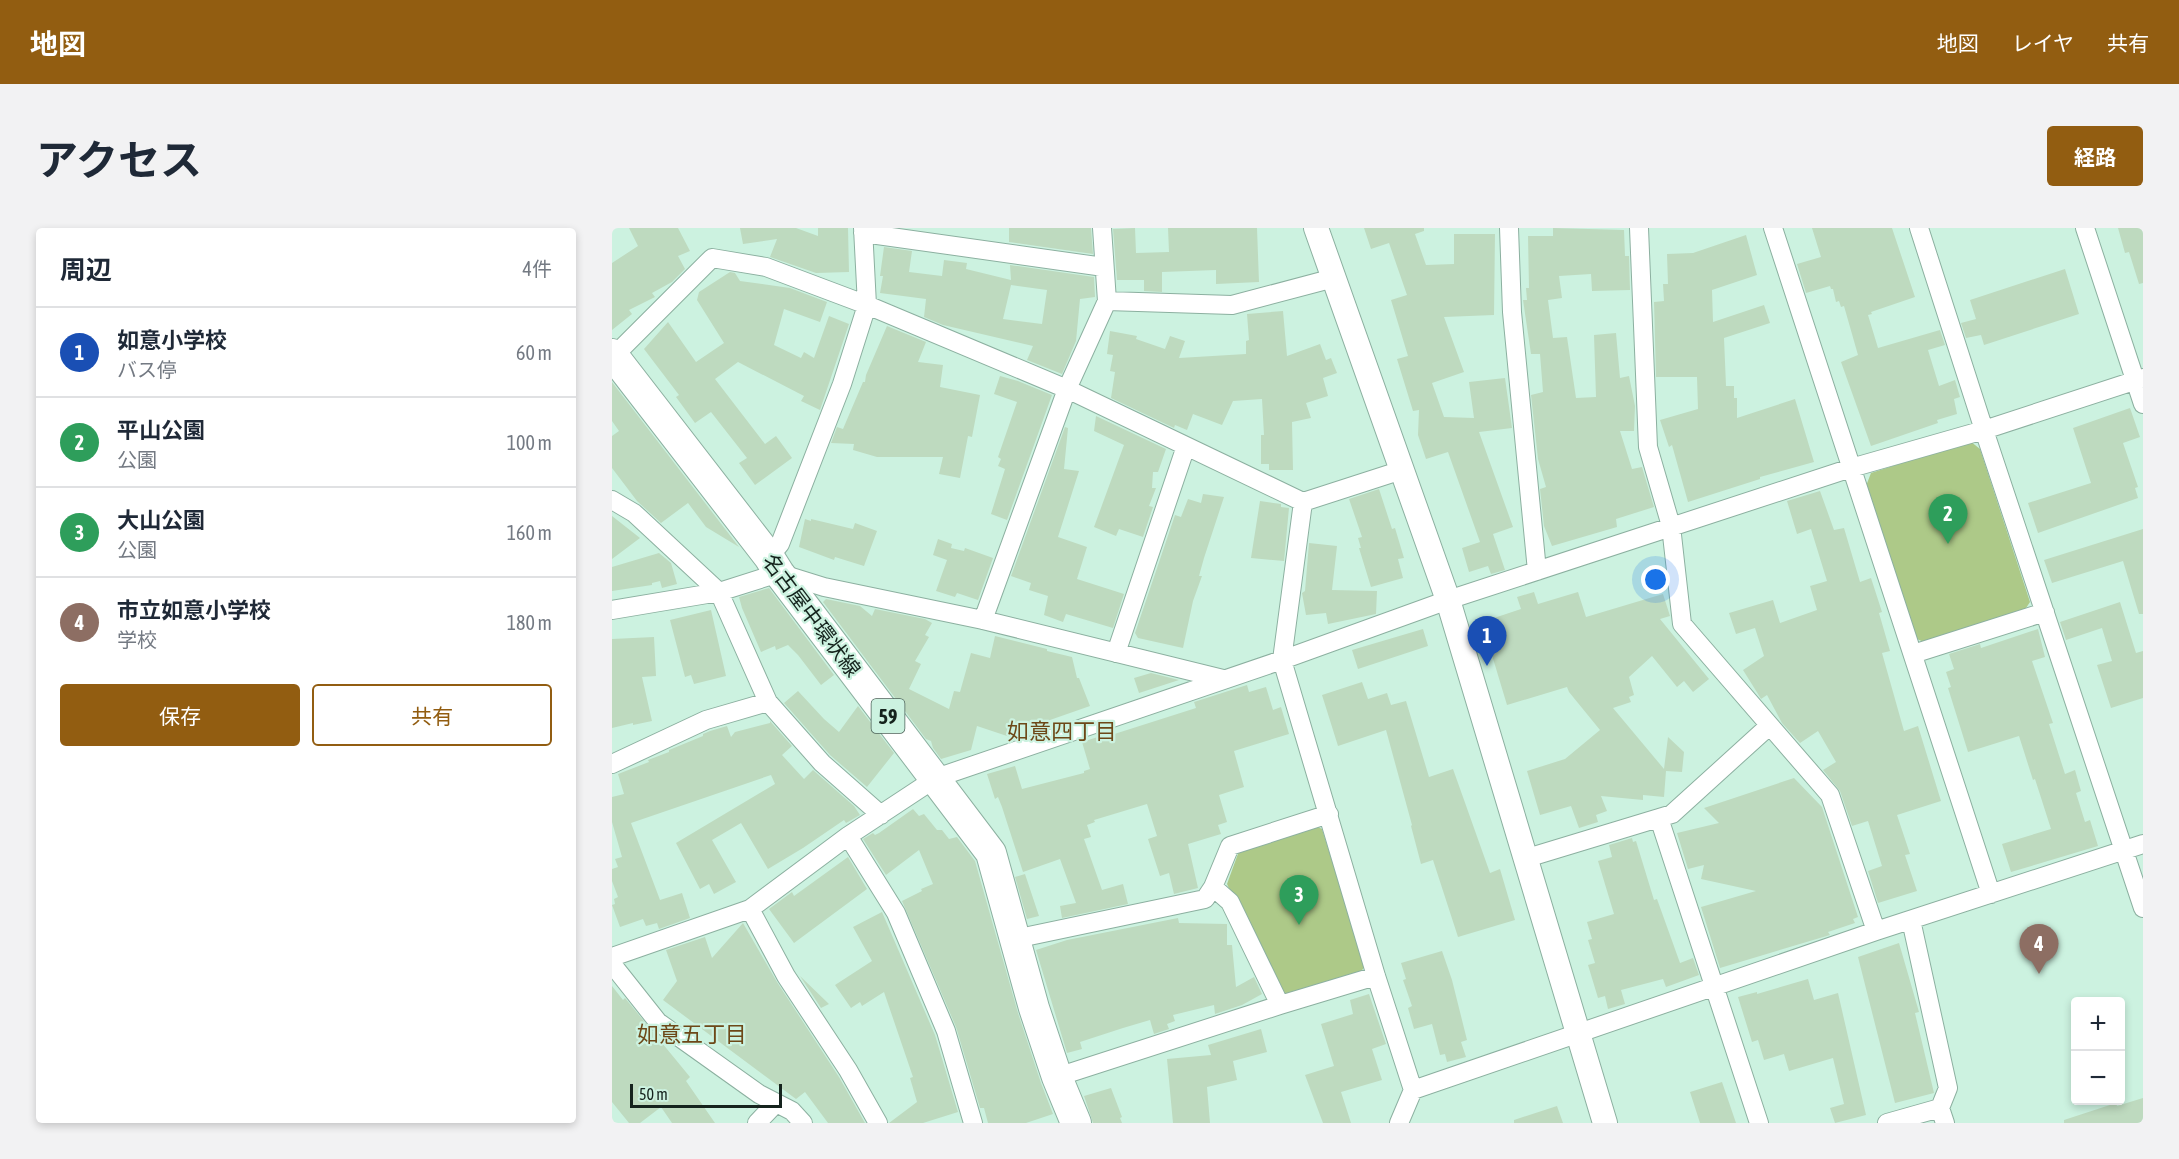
<!DOCTYPE html>
<html lang="ja">
<head>
<meta charset="utf-8">
<style>
  :root { --surface:#fff; --page:#f2f2f3; --text:#1f2937; --muted:#747a83; --line:#e0e1e3; --accent:#925d11 }
  body { margin:0; font-family:"Asap Condensed","Noto Sans JP",sans-serif; background:var(--page); color:var(--text) }
  .controls { position:absolute; right:18px; bottom:18px; display:grid; overflow:hidden; border-radius:6px; box-shadow:0 3px 9px #0003 }
  .controls button { width:54px; height:54px; display:grid; place-items:center; padding:0; border:0; border-bottom:2px solid var(--line); background:var(--surface); color:var(--text); font:30px sans-serif }
  .scale { position:absolute; left:18px; bottom:15px; width:152px; box-sizing:border-box; padding-left:6px; border:3px solid #15231d; border-top:0; font-size:16px; line-height:21px; white-space:nowrap; color:#15231d; -webkit-text-stroke:4px #ccf2e0; paint-order:stroke }
  .you { position:absolute; left:1044px; top:352px; width:21px; height:21px; margin:-15px; border:4px solid #fff; border-radius:50%; background:#1a73e8; box-shadow:0 0 0 9px #1a73e833 }
  .badge { display:grid; place-items:center; width:39px; height:39px; border-radius:50%; background:var(--accent); color:#fff; font-size:20px; font-weight:700 }
  .pin { position:absolute; translate:-50% -50px; filter:drop-shadow(0 2px 3px #0008) }
  .pin::after { content:''; position:absolute; top:32px; width:21px; height:18px; background:inherit; clip-path:polygon(0 0,100% 0,50% 100%) }
  .list { margin:0; padding:0; list-style:none }
  h2 { display:flex; justify-content:space-between; align-items:center; height:78px; margin:0; padding:0 24px; font-size:26px }
  h2 small { font-size:20px; font-weight:400; color:var(--muted) }
  .list li { display:grid; grid-template-columns:39px 1fr auto; gap:18px; align-items:center; box-sizing:border-box; height:90px; padding:0 24px; border-top:2px solid var(--line) }
  .list b { display:block; font-size:22px; white-space:nowrap }
  .list p { margin:0; font-size:20px; white-space:nowrap; color:var(--muted) }
  .list em { font-size:20px; font-style:normal; color:var(--muted) }
  .actions { display:flex; gap:12px; padding:18px 24px }
  .actions a { flex:1; padding:14px 0; border:2px solid var(--accent); border-radius:6px; text-align:center; font-size:21px; color:var(--accent) }
  .actions .main { background:var(--accent); color:#fff }
  .map { position:relative; flex:none; width:1531px; height:895px; overflow:hidden; border-radius:6px }
  header { display:flex; align-items:center; gap:36px; box-sizing:border-box; height:84px; padding:0 30px; background:var(--accent); color:#fff }
  header strong { font-size:28px }
  nav { display:flex; gap:33px; margin-inline-start:auto; font-size:21px }
  .intro { display:flex; align-items:center; justify-content:space-between; box-sizing:border-box; height:144px; padding:0 36px }
  h1 { margin:0; font-size:42px }
  .button { padding:15px 27px; border-radius:6px; background:var(--accent); color:#fff; font-size:21px; font-weight:700 }
  main { display:flex; gap:36px; padding:0 36px }
  aside { flex:1; background:var(--surface); border-radius:6px; box-shadow:0 3px 9px #0003 }
  .map>svg:first-child { display:block }
</style>
</head>
<body>
<header>
<strong>地図</strong>
<nav><a>地図</a><a>レイヤ</a><a>共有</a></nav>
</header>
<div class="intro"><h1>アクセス</h1><a class="button">経路</a></div>
<main>
<aside>
<h2>周辺<small>4件</small></h2>
<ul class="list">
<li><span class="badge" style="background:#1a4fb4">1</span><div><b>如意小学校</b><p>バス停</p></div><em>60 m</em></li>
<li><span class="badge" style="background:#2e9e5b">2</span><div><b>平山公園</b><p>公園</p></div><em>100 m</em></li>
<li><span class="badge" style="background:#2e9e5b">3</span><div><b>大山公園</b><p>公園</p></div><em>160 m</em></li>
<li><span class="badge" style="background:#8d6e63">4</span><div><b>市立如意小学校</b><p>学校</p></div><em>180 m</em></li>
</ul>
<div class="actions"><a class="main">保存</a><a>共有</a></div>
</aside>
<div class="map">
<svg width="1531" height="895" viewBox="0 0 1531 895">
  <rect width="100%" height="100%" fill="#ccf2e0"/>
  <path fill="#adc988" d="M1358 213 1368 221 1418 374 1412 383 1314 415 1305 411 1254 258 1259 245Z
    M702 597 710 601 753 738 748 745 677 768 667 763 615 656 627 623Z"/>
  <path fill="#bedabf" fill-rule="evenodd" d="M17 0H66L78 23 66 28 73 41 60 54 40 65 43 69 17 82 20 86 0 102V35L26 18Z
    M128 0H184L206 8V0H236L237 44 204 45 158 29 165 11 131 16Z
    M397 0H479L481 26 397 14Z
    M523 0 524 25 557 24 556 0H645L647 54 604 56V42L550 44V64L532 63V52H505L501 1Z
    M752 0H812V3L803 6 814 37 842 36V6H883L882 87 832 89 852 144 820 155 832 189 862 190 857 154 893 150 900 200 867 204 901 299 881 306 893 342 879 346 876 338 857 344 850 320 868 314 836 224 814 231 806 207 807 182 801 183 785 131 796 128 779 72 795 67 777 15 759 21Z
    M941 0 1012 2 1013 28H1017L1018 62 980 63 979 46 947 48 950 70 936 72 941 110 955 109 964 170 984 169 982 107 1004 105 1008 150 1017 148 1023 178 1022 203H1008L1020 241 1030 239 1042 279 1004 291 1005 299 940 318 932 298 928 261 934 259 926 231 919 167 931 164 928 126H919L911 72H915L914 60H917L916 8H941Z
    M1200 0H1280L1303 69 1259 84 1260 86 1256 87 1266 120 1328 102 1333 117 1316 122 1327 158 1343 152 1348 169 1342 171 1345 186 1325 192 1326 195 1259 218 1229 134 1246 127 1232 78 1229 79 1227 73 1224 74 1221 61H1219L1218 58 1194 65 1185 36 1209 29Z
    M1506 0H1531V55L1527 56 1517 24 1513 25Z
    M1134 7 1145 47 1100 62 1101 94 1152 77 1158 95 1112 110 1114 158H1122V170H1125V190L1183 171 1202 234 1148 249V251L1076 274 1060 217 1057 219 1048 192 1086 181 1085 149H1044L1042 74 1052 73 1051 56H1056L1055 26 1081 25Z
    M272 19 300 23 297 44 330 48 332 32 355 35 354 41 399 52 398 37 482 49 483 69 468 71 464 113 450 146 415 132 421 118 331 97 312 89 314 71 268 65 271 48H268ZM399 57 435 62 430 96 391 91Z
    M1453 41 1467 86 1372 117 1369 107 1354 110 1349 95 1364 91 1358 72Z
    M118 44 123 45 128 53 178 60 215 74 208 94 172 81 162 117 189 130 192 124 202 130 217 88 237 96 208 182 189 173 192 168 126 134 103 151 153 216 164 208 180 230 143 257 127 235 135 230 99 184 83 195 64 169 67 167 32 121 56 94 84 134 112 115 85 72 87 64Z
    M671 83 675 128 708 116 714 132 719 130 725 145 711 150 716 168 694 175 699 190 680 194 681 242H657V236H649V207H652L650 171 621 173 610 197 581 186 575 202 563 197 562 200 499 170 503 144 498 143 501 127 495 126 498 103 525 108 524 111 553 121 558 108 573 113 567 130 634 126V113L637 112 635 86Z
    M275 98 314 114 306 134 331 137 328 159 368 167 360 209 356 208 348 250 327 246 331 229H265L241 222 242 216 219 215 225 199 231 201 251 154H253L254 147Z
    M388 148 406 153 440 167 395 292 379 286 393 241 386 238 389 231 386 229 405 174 382 166Z
    M0 154 127 319 94 299 76 275 49 295 25 273 0 240V208L7 203 0 193Z
    M1518 180 1528 209 1511 215 1526 259 1523 260 1526 270 1426 305 1416 275 1479 255 1461 200Z
    M484 188 554 221 546 244H541L540 260H544L537 278 541 279 531 309 507 301 504 308 482 299 512 217 482 203Z
    M453 199 456 200 452 241 467 243 446 309 475 319 465 351 512 366 501 400 454 386 451 394 432 387 436 368 417 362 419 355 399 348Z
    M767 261 780 301 783 300 792 330 786 331 791 350 759 359 747 320H749L746 310 750 309 737 271Z
    M1208 263 1222 302 1232 300 1248 354 1259 350 1270 384 1267 385 1278 423 1270 425 1292 503 1306 498 1329 573 1285 587 1298 626 1293 627 1305 663 1266 675 1256 643 1270 638 1256 593 1240 598 1228 563 1211 542 1224 534 1206 503 1188 515 1170 495 1155 467 1149 471 1146 466 1131 442 1152 428 1143 400 1124 406 1117 385 1161 372 1168 395 1205 382 1198 358 1215 353 1199 301 1185 306 1175 273Z
    M591 266 612 269 592 330 587 348H590L581 373 571 420 526 410 523 405 563 287 569 289 576 271 589 275Z
    M648 273 669 276V279L677 280 672 333 639 330Z
    M0 288 28 310 0 331Z
    M193 291 199 293V291L241 301 243 295 265 303 252 338 223 329 222 332 187 319Z
    M1531 301V386H1527L1511 333 1440 355 1432 332Z
    M326 311 340 316 339 320 352 323 353 320 381 330 366 372 345 365 343 369 324 363 335 332 321 327Z
    M697 315 725 318 720 362 765 363 764 386 716 396 714 385 694 387 690 365 693 363Z
    M47 325 59 335 65 356 50 360 48 353 40 355V357L0 363V339Z
    M157 360 222 447 209 457 186 427 176 417 164 422 163 418 149 424 130 380 127 369Z
    M922 364 926 376 966 364 974 389 1051 366 1058 388 1048 391 1097 451 1081 464 1072 453 1065 459 1040 428 1017 449 1022 467 1017 469 1019 474 1001 480 1052 541 1056 509 1072 524 1070 544 1054 543 1052 569 1031 567V572L989 568 995 583 984 587 986 594 967 600 959 578 928 587 915 543 953 531 988 502 957 464 955 459 895 477 870 394 909 381 905 369Z
    M214 371 248 378 260 388 263 381 313 391 320 395 313 407 317 409 303 433 309 436 297 461 337 481 342 463 348 464 359 425 378 430 383 408 435 421V423L460 429 465 450H467L478 478 438 492V495H418L417 499 402 495 398 509 365 498 359 522 329 531 321 520 319 513 314 511 211 374Z
    M1508 374 1524 425 1531 423V470L1499 480 1485 437 1500 433 1490 400 1454 412 1448 394Z
    M99 382 114 448 82 456 79 447 73 449 58 392Z
    M811 401 816 418 746 441 740 422Z
    M1426 401 1433 429 1420 433 1441 495 1437 496 1453 546 1463 542 1469 563 1464 565 1473 594 1478 592 1486 618 1399 644 1390 616 1439 601 1423 551 1421 552 1407 508 1356 524 1336 460 1339 459 1334 444 1342 441 1337 426 1368 416 1369 420Z
    M42 409 44 448 30 449 40 493 21 497V495L0 500V411Z
    M539 445 567 452 527 465 522 450Z
    M750 454 756 471 775 465 779 477 794 473 817 549 841 541 878 645 888 641 903 692 846 709 821 632 809 636 799 598 800 597 774 502 726 518 710 467Z
    M635 457 637 464 654 459 661 482 669 479 677 506 622 523 632 559 607 567 615 594 606 597 609 606 576 616 586 660 562 666 557 645 548 648 536 611 545 608 535 576 482 592 483 594 475 597 479 609 472 611 490 662 511 656 516 676 450 690 448 678 464 675 448 631 411 644 390 579 386 569 383 571 375 546 403 538 410 561 472 545V543L478 541 470 514 492 507 493 509 584 480 582 474Z
    M186 463 212 491 227 504 246 478 282 525 255 559 218 527 172 475Z
    M158 493 180 518 170 527 192 551 201 542 242 578 248 587 234 595 232 592 191 620 156 641 129 595 100 612 124 654 102 666 97 656 88 661 64 615 163 556 159 547 19 595 48 672 70 665 78 690 47 701 45 695 34 698 31 691 8 699 0 677 3 676 2 671 6 669 0 653V641L6 639 3 631 10 629 0 594V569L12 566 6 546 37 534 36 532 57 524V522L91 508V506L98 503 115 498 119 509 123 504 158 495Z
    M1182 550 1210 579 1246 689 1241 691 1243 695 1216 704 1218 707 1108 740 1089 679 1144 663 1089 651 1092 637 1076 641 1065 605 1107 595 1092 580Z
    M301 581 307 588 312 586 325 602H330L337 611 345 609 363 633 406 785 429 855 441 886 414 895H376L372 880H368L344 799 290 673 310 663 309 661 321 656 307 622 274 647 251 611 261 605 263 607 267 605Z
    M1020 610 1021 614 1024 613 1042 672 1045 671 1068 735 1081 730 1087 747 1054 759 1051 751 1009 762 1013 776 996 781 993 768 986 770 976 737 983 735 976 712 980 711 975 694 1002 686 986 633 1000 629 997 617Z
    M236 629 255 661 182 715 157 681 180 664 182 668Z
    M413 646 427 688 415 691 403 649Z
    M270 684 323 807 346 884 311 895H277L305 874 298 850 301 849 272 764 250 778 248 774 239 780 223 757 260 733 241 699Z
    M566 690 567 695 615 696V717H620L624 759 642 749 650 766 630 777 603 786 602 777 561 787 563 793 555 796 557 801 542 806 538 792 511 800 468 814 470 821 455 825 424 722 455 712Z
    M131 695 165 754 227 849 253 895H216L193 864 184 871 51 772 65 753 54 722 93 709 100 730Z
    M1287 715 1307 784 1303 785 1322 865 1283 875 1246 729Z
    M830 723 840 752 855 812 849 814 854 829 835 834 833 826 828 827 820 796 802 801 796 780 800 778 791 752 794 751 789 735Z
    M188 748 217 776 209 780Z
    M1196 751 1202 772 1226 765 1254 887 1223 895 1218 880 1232 876 1221 830 1177 843 1172 826 1152 832 1146 812 1140 814 1126 769 1145 764V766Z
    M0 758 11 772 13 770 78 849 74 853 103 895H60L49 879 28 895H17L0 874Z
    M757 766 774 816 760 821 770 852 729 864 739 895H711L693 847 722 838 709 796 741 786 738 772Z
    M649 801 655 824 621 833 625 852 595 859 598 895H561L555 831 599 827 596 817Z
    M1110 854 1124 895H1088L1078 864Z
    M499 860 510 889 508 890 510 895H481L472 868Z
    M1531 870V895H1452V892L1504 875 1505 878Z
    M945 878 951 895H902V892Z"/>
  <g fill="none" stroke-linecap="round" stroke-linejoin="round">
    <defs>
      <path id="minor" d="M897 0 900 84 925 343
        M1027 0 1036 219 1059 298 1070 396 1218 567 1264 703
        M1161 0 1379 666
        M1307 0 1372 202 1531 680
        M1473 0 1531 176
        M251 5 492 39
        M495 73 620 77 722 50
        M0 130 100 30 154 39 255 77 455 161 691 274 790 242
        M0 272 22 285 107 364 156 474 210 535 269 587
        M691 274 670 432 764 748 801 862
        M157 329 168 316 230 156 255 77 251 0
        M0 382 107 364 167 345 212 359 371 392 611 451
        M371 392 455 161 495 73 490 0
        M504 425 574 218
        M1301 426 1433 384
        M0 536 94 492 156 474
        M1047 590 1147 895
        M236 608 284 685 334 803 361 895
        M915 630 1060 586 1157 498
        M601 659 618 674 668 777
        M138 681 174 748 236 842 266 895
        M1299 692 1336 860 1328 880 1333 895
        M403 711 593 671 601 659 618 618 717 586
        M0 729 138 681 236 608 324 550 670 432 836 372 1239 240 1372 202 1531 150
        M0 736 46 794 147 866 180 883 191 895
        M445 849 668 777 764 748
        M145 895 164 875
        M787 895 801 862 1264 703 1531 616
        M1275 895 1328 880"/>
      <path id="tertiary" d="M704 0 836 372 993 895"/>
      <path id="primary" d="M0 126 157 329 167 345 379 625 422 780 445 849 464 895"/>
    </defs>
    <use href="#minor" stroke="#8cb0a0" stroke-width="20"/>
    <use href="#tertiary" stroke="#8cb0a0" stroke-width="26"/>
    <use href="#primary" stroke="#8cb0a0" stroke-width="32"/>
    <use href="#minor" stroke="#fff" stroke-width="18"/>
    <use href="#tertiary" stroke="#fff" stroke-width="24"/>
    <use href="#primary" stroke="#fff" stroke-width="30"/>
  </g>
  <g text-anchor="middle" dominant-baseline="central" stroke-width="4.5" stroke-linejoin="round" paint-order="stroke">
    <rect fill="#ccf2e0" stroke="#4c6158" stroke-width="1.5" x="259.5" y="471" width="33" height="34" rx="4.5"/>
    <g font-size="20" font-weight="bold" fill="#15231d">
      <text x="276" y="488">59</text>
    </g>
    <g font-size="21" fill="#15231d" stroke="#ccf2e0">
      <text transform="translate(200 387) rotate(53)">名古屋中環状線</text>
    </g>
    <g font-size="22" fill="#6d4818" stroke="#ccf2e0">
      <text x="450" y="503">如意四丁目</text>
      <text x="80" y="806">如意五丁目</text>
    </g>
  </g>
</svg>
<div class="controls">
<button>+</button>
<button>−</button>
</div>
<div class="scale">50 m</div>
<div class="you"></div>
<div class="pin badge" style="left:875px;top:438px;background:#1a4fb4">1</div>
<div class="pin badge" style="left:1336px;top:316px;background:#2e9e5b">2</div>
<div class="pin badge" style="left:687px;top:697px;background:#2e9e5b">3</div>
<div class="pin badge" style="left:1427px;top:746px;background:#8d6e63">4</div>
</div>
</main>
</body>
</html>
